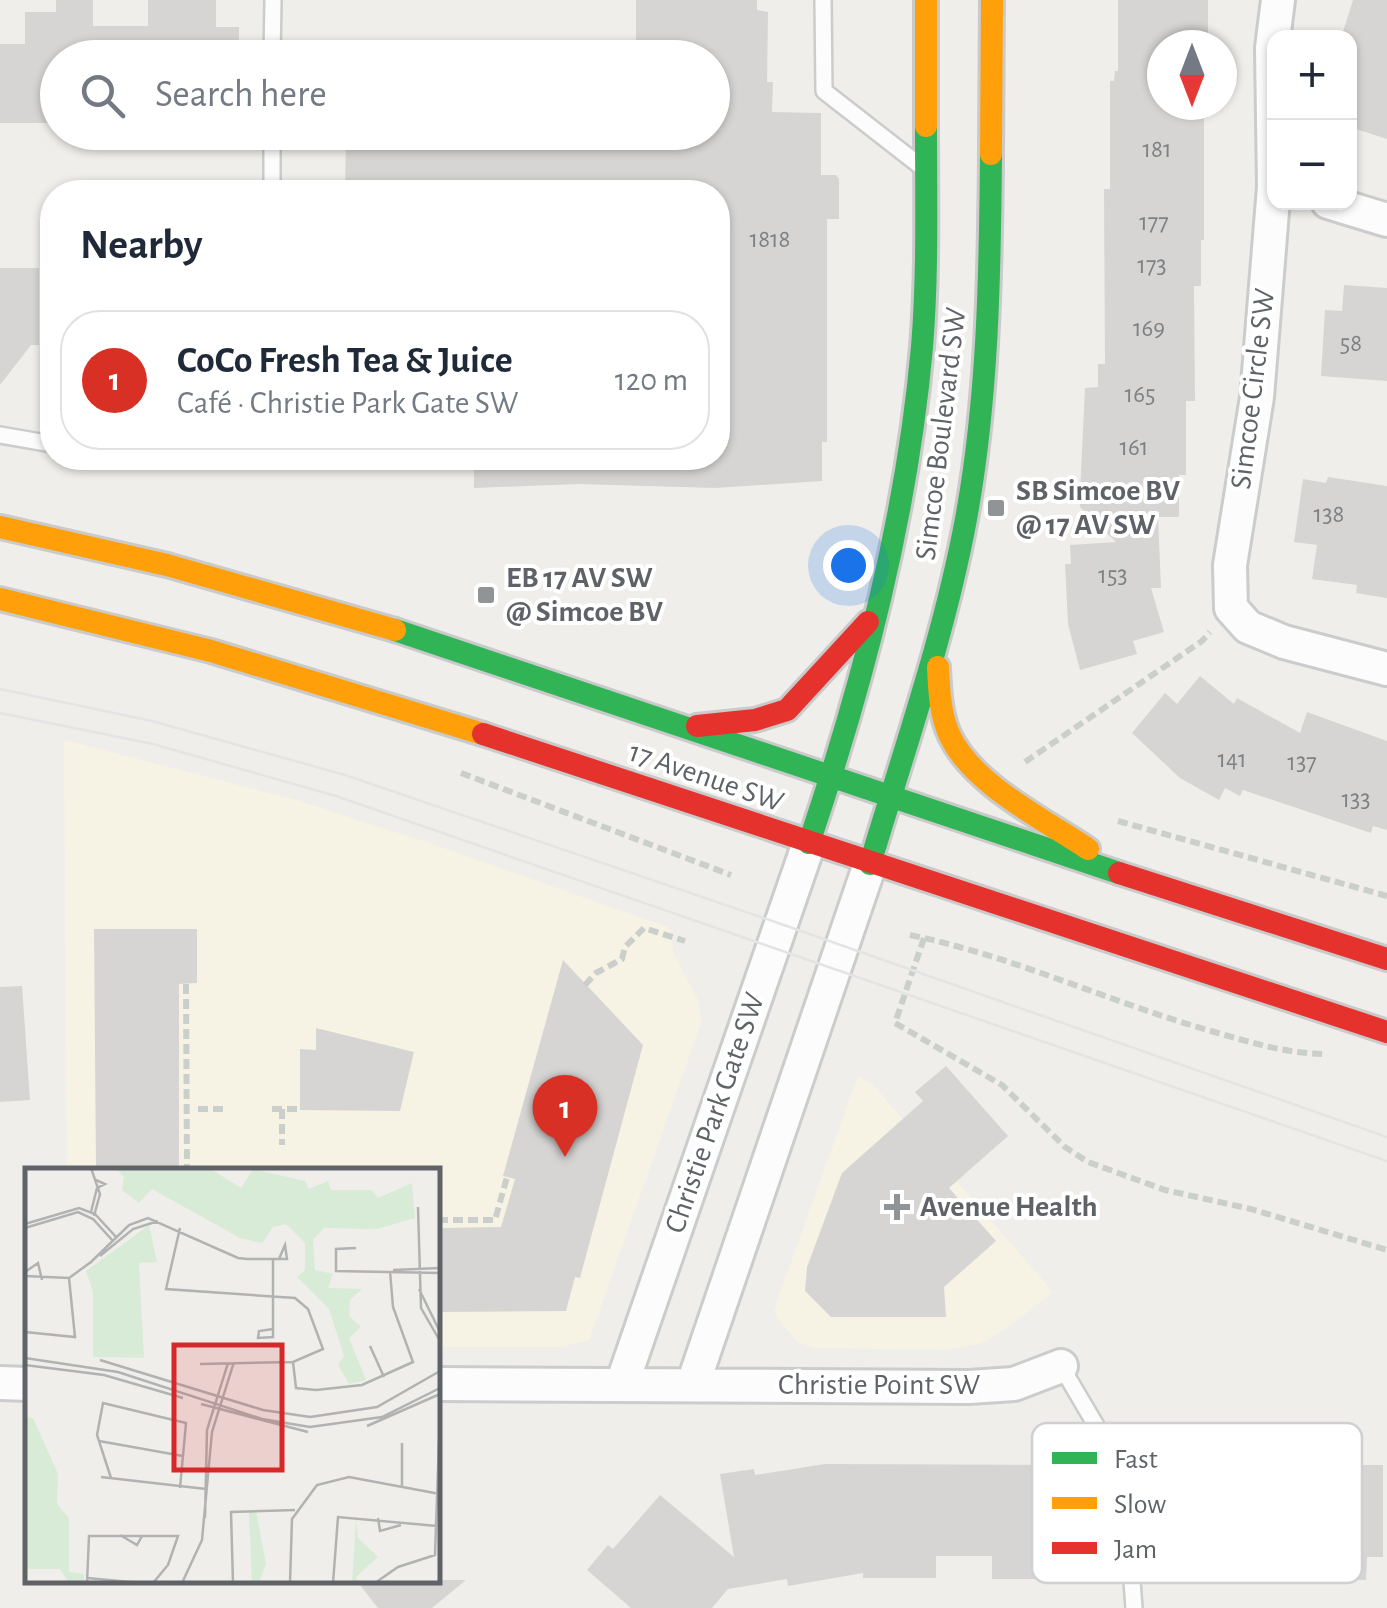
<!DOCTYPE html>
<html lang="en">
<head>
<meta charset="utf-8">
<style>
  :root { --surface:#fff; --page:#f6f6f7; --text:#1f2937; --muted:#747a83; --line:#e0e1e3; --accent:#d93025 }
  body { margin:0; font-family:"Alegreya Sans",sans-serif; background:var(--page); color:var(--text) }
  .controls { position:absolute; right:30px; top:30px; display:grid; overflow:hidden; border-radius:20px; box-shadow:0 2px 8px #0004 }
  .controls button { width:90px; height:90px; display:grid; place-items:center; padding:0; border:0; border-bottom:2px solid var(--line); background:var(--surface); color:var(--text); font:50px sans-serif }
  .compass { position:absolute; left:1147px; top:30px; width:90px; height:90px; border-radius:50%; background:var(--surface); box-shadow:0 2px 8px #0004; rotate:180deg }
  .you { position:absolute; left:848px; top:565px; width:35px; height:35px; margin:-25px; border:8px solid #fff; border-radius:50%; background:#1a73e8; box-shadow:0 0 0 15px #1a73e833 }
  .badge { display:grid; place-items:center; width:65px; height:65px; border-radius:50%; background:var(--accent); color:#fff; font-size:32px; font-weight:700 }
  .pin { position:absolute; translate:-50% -82px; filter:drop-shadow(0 2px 5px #0008) }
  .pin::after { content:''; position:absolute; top:52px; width:35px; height:30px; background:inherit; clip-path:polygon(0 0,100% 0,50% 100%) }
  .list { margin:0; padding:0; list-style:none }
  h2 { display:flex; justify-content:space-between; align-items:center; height:130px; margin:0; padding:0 40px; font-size:42px }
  h2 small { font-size:32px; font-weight:400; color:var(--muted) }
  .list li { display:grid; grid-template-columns:65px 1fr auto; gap:30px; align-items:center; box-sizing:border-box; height:140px; margin:0 20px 20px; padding:0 20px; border:2px solid var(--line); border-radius:40px }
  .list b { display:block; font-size:38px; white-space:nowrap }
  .list p { margin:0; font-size:32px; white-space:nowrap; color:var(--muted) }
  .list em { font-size:32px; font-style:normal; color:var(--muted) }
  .icon { flex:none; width:55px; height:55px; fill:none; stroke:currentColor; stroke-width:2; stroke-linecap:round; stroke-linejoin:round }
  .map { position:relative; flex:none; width:1387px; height:1608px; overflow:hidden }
  .search { position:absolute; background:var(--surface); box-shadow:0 2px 8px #0004; left:40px; top:40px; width:690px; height:110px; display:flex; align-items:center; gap:25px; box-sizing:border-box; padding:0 35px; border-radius:55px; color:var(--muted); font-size:38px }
  .panel { position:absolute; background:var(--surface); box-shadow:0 2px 8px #0004; left:40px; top:180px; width:690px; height:290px; border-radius:40px }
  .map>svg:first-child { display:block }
</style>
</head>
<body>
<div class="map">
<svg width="1387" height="1608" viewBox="0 0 1387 1608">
  <rect width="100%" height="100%" fill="#efeeea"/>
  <path fill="#f7f3e4" d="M64 740 296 800 435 845 670 928 674 954 699 1002 701 1023 589 1340 560 1347H438V1170H67Z
    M858 1076 873 1085 1053 1292 1010 1326 982 1343 944 1350 814 1348 798 1342 778 1319 774 1310Z"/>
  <path fill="#d6d5d3" d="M56 0H93V26H148V0H216V27H239V58H58V123H0V44H25V12H56Z
    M636 0H757V10L768 12 767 82H773L772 112 821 113V175H836L839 179V219H827V442H822V481L716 488 578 484 474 488V458H718V192L492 188 345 192 346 132H712V58H636Z
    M1118 0H1208V45H1162V105H1204V240H1201V286H1194L1195 401H1186V475H1179V517H1158L1161 588H1151L1164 632 1133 641 1137 654 1080 670 1068 624 1065 564H1071L1070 545 1116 542 1080 507V493L1085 388 1098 387V364H1105L1104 189H1110V81H1114L1115 71H1118Z
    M1353 0H1387V139L1350 127V38H1341Z
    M0 268H39V345H31L0 385Z
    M1344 285 1387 288V381L1321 376 1325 310 1342 311Z
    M1328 477 1387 486V598L1356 593 1357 585 1312 579 1317 545 1294 542 1303 479 1326 483Z
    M1200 676 1234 704 1237 698 1300 733 1307 712 1387 741V830L1373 826 1371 833 1243 790 1240 796 1225 788 1219 800 1180 778 1132 733 1165 693 1177 704Z
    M94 929H197V983L179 984V1170H96Z
    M563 960 643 1045 580 1278 575 1277 566 1311 438 1312V1228L501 1227 515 1179 503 1176Z
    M22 986 30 1100 0 1102V987Z
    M316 1028 414 1052 400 1111 300 1110V1049L316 1050Z
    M946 1066 1008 1136 949 1188 996 1241 944 1287 946 1317H831L805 1291 807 1267 842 1173 923 1101 915 1092Z
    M825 1464 1081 1465 1082 1556H1065V1579H992V1556H936V1578H863V1573L788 1586 787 1579 728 1589 712 1608H631L587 1570 608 1545 613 1549 660 1495 734 1557 720 1474 754 1469 755 1475Z
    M1164 1465H1383V1557H1367L1366 1580 1180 1579V1556H1164Z
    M356 1580H466L432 1608H378Z"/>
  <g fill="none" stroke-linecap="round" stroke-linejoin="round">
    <defs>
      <path id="lane" d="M823 0 824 91 919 165
        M272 58 273 0
        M272 192V132
        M0 435 52 444
        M1061 1366 1124 1473 1134 1608"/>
      <path id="street" d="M1278 0 1272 48 1274 187 1257 397 1230 565 1231 608 1248 627 1284 642 1387 669
        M1328 202 1387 220
        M0 1383 28 1384
        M438 1384 969 1387 1014 1384 1061 1366
        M622 1384 809 843
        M693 1384 870 864"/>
      <path id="fast" d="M395 630 1119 873
        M809 843C863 683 907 516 922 347 928 274 926 200 926 126
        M870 864C904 750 944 637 966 519 988 399 990 276 991 154"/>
      <path id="slow" d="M926 0V126
        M991 154 992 0
        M0 527 167 565 395 630
        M0 599 211 651 483 734
        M938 667C939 690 940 715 950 736 973 785 1045 820 1088 849"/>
      <path id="jam" d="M697 726 755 720 787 710 868 622
        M483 734 1387 1032
        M1119 873 1387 959"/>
    </defs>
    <use href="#lane" stroke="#cbcccc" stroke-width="20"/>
    <use href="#street" stroke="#cbcccc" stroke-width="38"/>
    <use href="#fast" stroke="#cacacb" stroke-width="28"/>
    <use href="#slow" stroke="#cacacb" stroke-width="28"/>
    <use href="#jam" stroke="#cacacb" stroke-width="28"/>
    <path stroke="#cacfcc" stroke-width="6" stroke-dasharray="10 5" stroke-linecap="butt" d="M1025 762 1202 641 1210 632
      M461 773 731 875
      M1118 821 1387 896
      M910 935C1013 956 1109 1002 1211 1031 1249 1042 1284 1053 1323 1054
      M924 938 895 1023 1002 1085 1065 1147 1088 1162 1165 1190 1251 1209 1387 1250
      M186 984 187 1170
      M585 985 596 973 622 959 625 947 644 928 685 941
      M198 1109H226
      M272 1109H299
      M282 1109V1145
      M438 1220H495L507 1177"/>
    <use href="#lane" stroke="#fdfcfc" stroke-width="15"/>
    <use href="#street" stroke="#fdfcfc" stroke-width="32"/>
    <use href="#fast" stroke="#30b455" stroke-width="22"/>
    <use href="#slow" stroke="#ff9f0a" stroke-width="22"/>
    <use href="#jam" stroke="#e5322d" stroke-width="22"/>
    <path stroke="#e4e4e4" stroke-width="2.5" d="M0 689 152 721 345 775 781 924 1387 1137
      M0 713 153 744 336 796 1387 1161"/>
  </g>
  <g fill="#919496" stroke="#fff" stroke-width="4">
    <rect x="986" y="498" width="20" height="20" rx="5"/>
    <rect x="476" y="585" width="20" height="20" rx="5"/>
    <path d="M892 1192h10v10h10v10h-10v10h-10v-10h-10v-10h10z"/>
  </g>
  <g text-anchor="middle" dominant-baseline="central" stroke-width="8" stroke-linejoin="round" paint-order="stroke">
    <g font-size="25" fill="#7e8184">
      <text x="1157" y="149">181</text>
      <text x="1154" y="222">177</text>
      <text x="770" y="239">1818</text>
      <text x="1152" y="265">173</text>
      <text x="1149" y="328">169</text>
      <text x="1351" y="343">58</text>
      <text x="1140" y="394">165</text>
      <text x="1134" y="447">161</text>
      <text x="1329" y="514">138</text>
      <text x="1113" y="575">153</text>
      <text x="1232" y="759">141</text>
      <text x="1302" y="762">137</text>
      <text x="1356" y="799">133</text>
    </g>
    <g font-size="30" fill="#5f6368" stroke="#fff">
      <text transform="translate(1253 389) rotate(-83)">Simcoe Circle SW</text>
      <text transform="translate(941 434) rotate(-83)">Simcoe Boulevard SW</text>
      <text transform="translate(706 777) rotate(19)">17 Avenue SW</text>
      <text transform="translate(715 1113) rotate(-71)">Christie Park Gate SW</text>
      <text x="879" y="1385">Christie Point SW</text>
    </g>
    <g font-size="30" font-weight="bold" fill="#5f6368" stroke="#fff" text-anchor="start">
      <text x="1016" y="491">SB Simcoe BV<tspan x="1016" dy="34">@ 17 AV SW</tspan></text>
      <text x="506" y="578">EB 17 AV SW<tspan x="506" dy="34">@ Simcoe BV</tspan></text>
      <text x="920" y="1207">Avenue Health</text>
    </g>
  </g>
  <g transform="translate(25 1168)">
    <rect width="415" height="415" fill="#efeeea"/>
    <path d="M91 0H184L216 20 228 1 280 13 284 21 303 13 306 22H346L353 30 387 15 390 50 352 61 299 60 288 72 290 102 308 106 303 120 337 121 325 132 324 148 336 159 324 170 341 212 324 216 313 197 319 188 304 141 272 109 280 102V75L261 56 248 59 237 75 215 70 127 21 114 35 97 22 99 9ZM124 57 132 94 114 95 119 190 68 189V124L61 103ZM0 250H8L33 306 32 336 44 350V404L59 406V415H44L35 401H0ZM231 343 241 396 234 415H227L224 344ZM331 351 333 370 353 389 331 409 334 415H327Z" fill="#d8ebd6"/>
    <path fill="none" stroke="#b1b2b2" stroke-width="2.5" d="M66 0 75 26 69 48M393 39 396 140 415 173M66 44 72 20 80 16 71 12M0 56 54 40 70 46 92 70M0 60 53 44 68 51 88 73M155 60 141 121 270 130 283 141 298 181 268 194 175 196M331 80 311 81V103L415 105M75 88 108 61 133 53M65 95 104 57 123 50 213 90 222 91H262L260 77 254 91M368 102 415 100M0 104 13 95 17 112M0 108 44 110 66 94M394 121 415 164M248 161 234 163 233 170 248 169V92M0 164 50 169 44 110M345 178 359 209M0 190 93 204 237 251 285 259 357 249 415 220M75 192 238 242 285 249 352 239 415 203M268 194 271 220 291 222 337 217 388 194 368 139 365 103M0 197 79 207 158 230M176 236 283 264M342 258 415 226M74 273 158 288M76 309 181 321M86 310 72 267 78 235 161 255 155 320M377 319V275M180 350 182 262 203 195M353 350 355 363 376 357M95 367 112 377 117 368M62 410 116 415M62 414 101 415M62 415 64 368H153L143 397 128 415M157 415 177 372 187 264 209 194M208 415 206 344 270 342M265 415 267 351 292 317 324 309 415 326M308 415 313 349 412 358M350 415 373 399 410 387 414 273"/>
    <path fill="#d62828" fill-opacity="0.15" stroke="#d62828" stroke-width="5" d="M149 177H257V302H149Z"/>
    <rect width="415" height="415" fill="none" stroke="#5f6368" stroke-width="5"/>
  </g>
  <rect x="1032" y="1423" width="330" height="160" rx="15" fill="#fff" stroke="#cfd0d2" stroke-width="2.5"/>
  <rect x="1052" y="1452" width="45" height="12" fill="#30b455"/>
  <rect x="1052" y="1497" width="45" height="12" fill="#ff9f0a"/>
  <rect x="1052" y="1542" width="45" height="12" fill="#e5322d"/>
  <g font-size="28" fill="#5f6368">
    <text x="1114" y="1468">Fast</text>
    <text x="1114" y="1513">Slow</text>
    <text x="1114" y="1558">Jam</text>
  </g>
</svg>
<div class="controls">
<button>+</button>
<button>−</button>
</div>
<svg class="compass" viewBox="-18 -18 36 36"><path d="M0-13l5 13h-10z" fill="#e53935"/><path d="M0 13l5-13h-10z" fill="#747a83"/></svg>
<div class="you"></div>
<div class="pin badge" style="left:565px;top:1157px">1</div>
<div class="search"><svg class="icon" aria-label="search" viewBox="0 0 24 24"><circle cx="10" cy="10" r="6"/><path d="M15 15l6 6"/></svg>Search here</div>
<section class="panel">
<h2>Nearby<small></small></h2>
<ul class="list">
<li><span class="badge">1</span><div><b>CoCo Fresh Tea &amp; Juice</b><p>Café · Christie Park Gate SW</p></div><em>120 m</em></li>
</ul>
</section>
</div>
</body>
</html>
